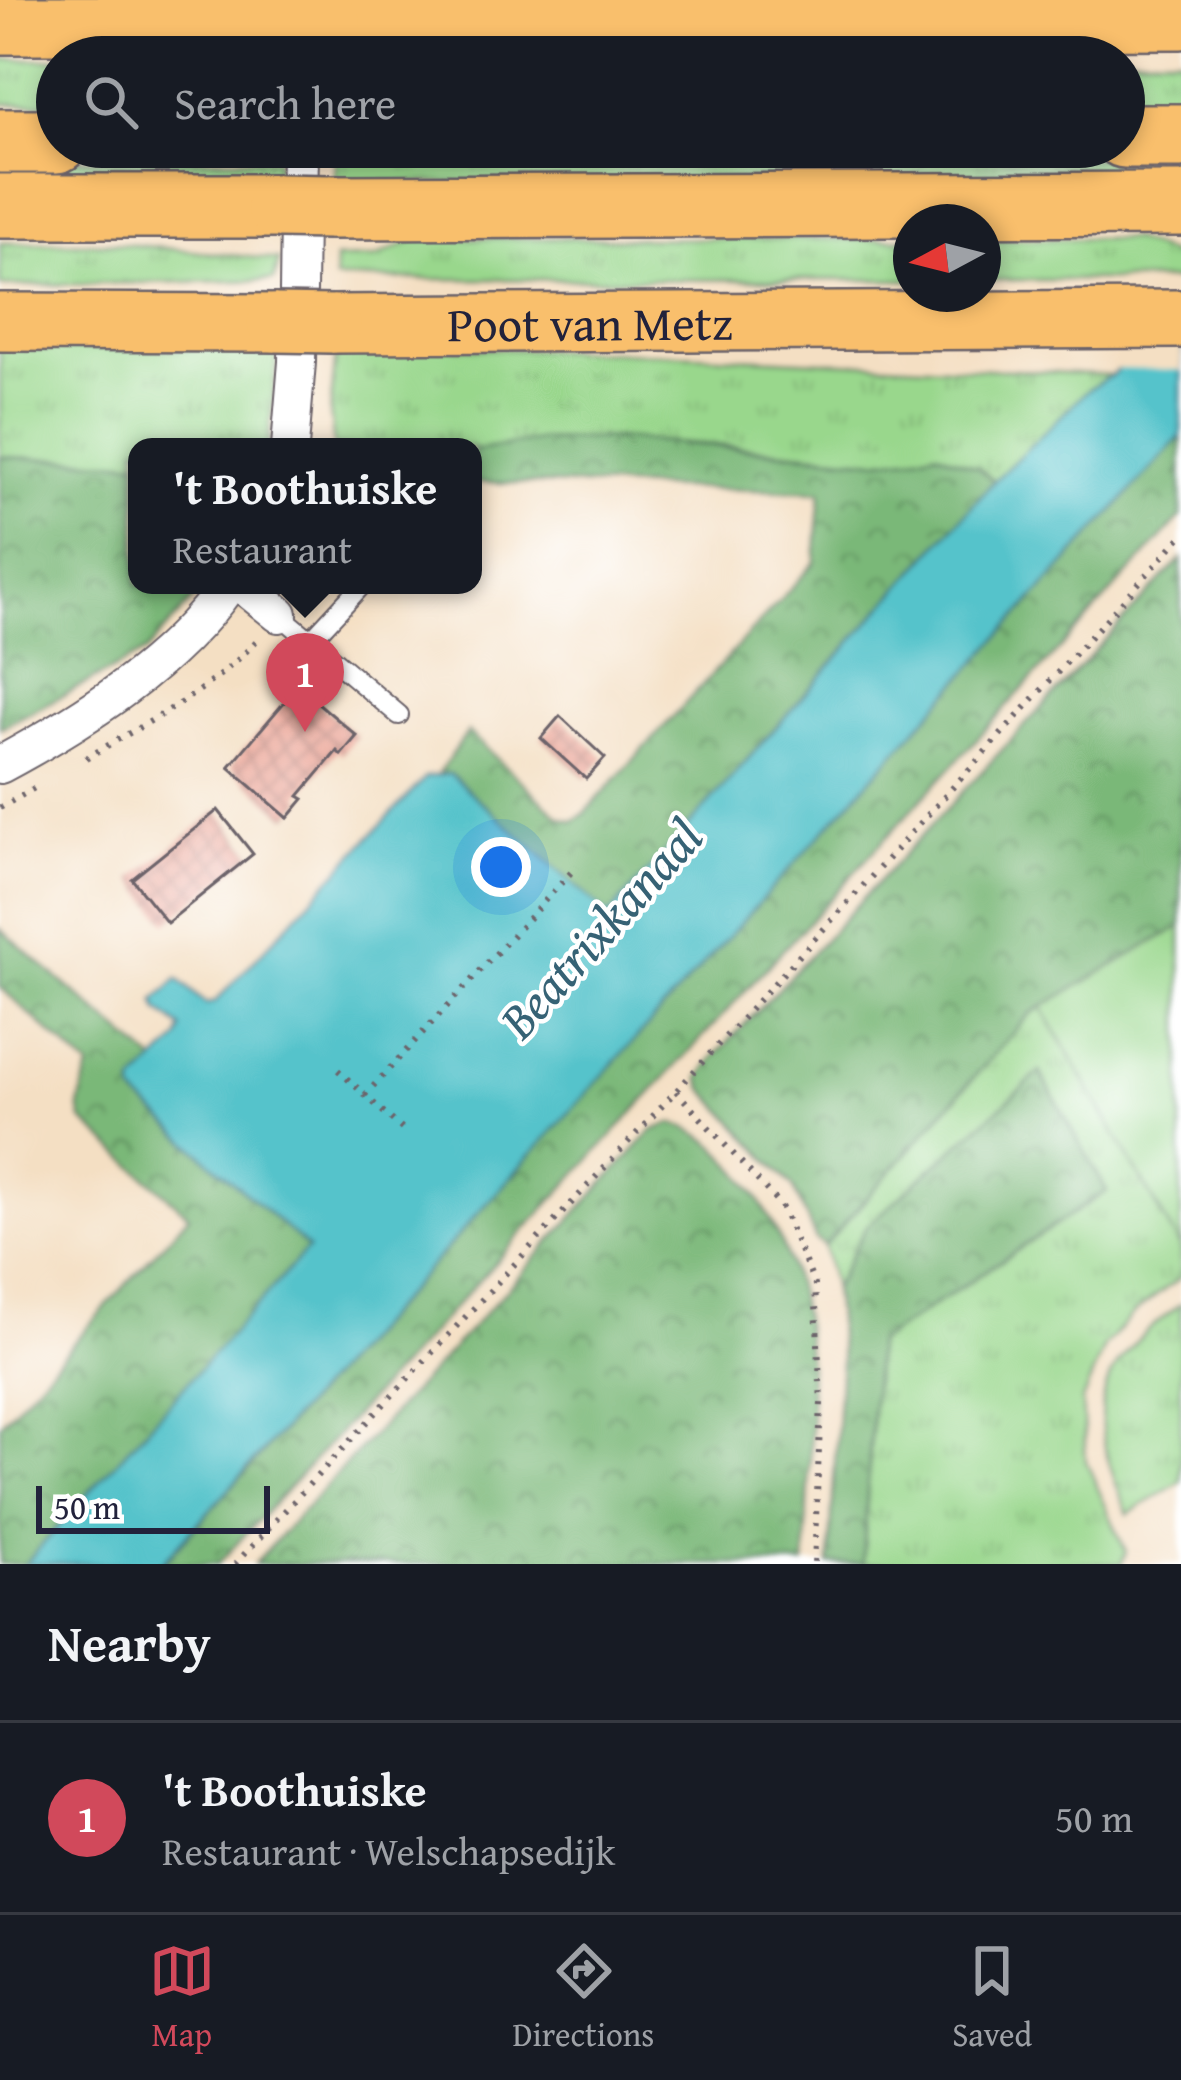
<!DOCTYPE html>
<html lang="en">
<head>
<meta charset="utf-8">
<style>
  :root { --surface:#171b24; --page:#242831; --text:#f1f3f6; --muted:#9ea1a6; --line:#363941; --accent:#d1495b }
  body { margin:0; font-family:"Gentium Book Plus",serif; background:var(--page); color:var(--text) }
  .compass { position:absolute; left:893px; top:204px; width:108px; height:108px; border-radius:50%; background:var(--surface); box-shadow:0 6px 18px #0003; rotate:263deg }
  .scale { position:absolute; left:36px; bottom:30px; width:234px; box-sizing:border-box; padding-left:12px; border:6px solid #22223b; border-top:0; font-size:33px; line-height:42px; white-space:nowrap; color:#22223b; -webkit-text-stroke:9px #fff; paint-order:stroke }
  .you { position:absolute; left:501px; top:867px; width:42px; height:42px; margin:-30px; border:9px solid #fff; border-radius:50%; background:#1a73e8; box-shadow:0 0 0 18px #1a73e833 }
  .badge { display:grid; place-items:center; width:78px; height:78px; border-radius:50%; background:var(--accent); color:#fff; font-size:39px; font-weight:700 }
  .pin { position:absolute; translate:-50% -99px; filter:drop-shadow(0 3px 6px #0008) }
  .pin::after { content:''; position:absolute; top:63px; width:42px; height:36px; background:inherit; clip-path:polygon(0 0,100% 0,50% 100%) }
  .popup { position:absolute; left:128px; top:438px; width:354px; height:156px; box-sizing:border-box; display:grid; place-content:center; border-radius:24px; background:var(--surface); filter:drop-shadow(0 3px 9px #0005); font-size:39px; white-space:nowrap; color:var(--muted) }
  .popup b { font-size:45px; color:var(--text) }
  .popup::after { content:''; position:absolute; left:50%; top:100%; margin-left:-24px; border:24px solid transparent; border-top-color:var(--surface) }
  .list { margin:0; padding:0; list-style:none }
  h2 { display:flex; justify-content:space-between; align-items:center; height:156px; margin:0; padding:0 48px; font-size:51px }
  h2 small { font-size:39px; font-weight:400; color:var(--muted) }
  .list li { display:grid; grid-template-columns:78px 1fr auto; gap:36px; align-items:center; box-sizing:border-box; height:192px; padding:0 48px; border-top:3px solid var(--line) }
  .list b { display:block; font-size:45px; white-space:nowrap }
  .list p { margin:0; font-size:39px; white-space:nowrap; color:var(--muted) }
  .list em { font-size:39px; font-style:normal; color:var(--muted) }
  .icon { flex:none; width:66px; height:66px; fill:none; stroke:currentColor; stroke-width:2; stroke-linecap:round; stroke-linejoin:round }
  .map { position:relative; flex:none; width:1181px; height:1564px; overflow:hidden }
  .search { position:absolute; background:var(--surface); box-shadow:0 6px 18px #0003; left:36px; right:36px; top:36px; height:132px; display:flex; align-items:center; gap:30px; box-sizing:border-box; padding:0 42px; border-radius:66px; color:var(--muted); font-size:45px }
  .sheet { height:348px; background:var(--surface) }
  nav { display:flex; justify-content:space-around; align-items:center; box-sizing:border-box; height:168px; border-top:3px solid var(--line); background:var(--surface); font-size:33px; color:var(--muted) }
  nav a { display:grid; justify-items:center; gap:6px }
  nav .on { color:var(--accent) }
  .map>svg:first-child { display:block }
</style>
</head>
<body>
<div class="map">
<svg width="1181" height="1564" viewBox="0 0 1181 1564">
  <defs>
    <pattern id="grass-tufts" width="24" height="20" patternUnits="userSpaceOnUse" patternTransform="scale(3)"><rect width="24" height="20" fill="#99d78c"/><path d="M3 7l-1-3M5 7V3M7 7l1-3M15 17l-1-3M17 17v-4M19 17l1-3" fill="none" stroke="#84b87a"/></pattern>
    <pattern id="forest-crowns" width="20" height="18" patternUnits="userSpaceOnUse" patternTransform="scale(3)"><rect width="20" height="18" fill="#7ab878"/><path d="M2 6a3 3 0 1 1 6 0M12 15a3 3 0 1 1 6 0" fill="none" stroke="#649564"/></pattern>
    <pattern id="building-cross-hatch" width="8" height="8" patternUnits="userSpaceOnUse" patternTransform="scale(3)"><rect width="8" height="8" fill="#e99c8c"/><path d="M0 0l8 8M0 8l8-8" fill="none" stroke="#bc7f74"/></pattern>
  </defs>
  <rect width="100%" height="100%" fill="#fff"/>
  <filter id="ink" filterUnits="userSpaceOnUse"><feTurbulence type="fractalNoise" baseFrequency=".00833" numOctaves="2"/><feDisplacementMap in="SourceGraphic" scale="24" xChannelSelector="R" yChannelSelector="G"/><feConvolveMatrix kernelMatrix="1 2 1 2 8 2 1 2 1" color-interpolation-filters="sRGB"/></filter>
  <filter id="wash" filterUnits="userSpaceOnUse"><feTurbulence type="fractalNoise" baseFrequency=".004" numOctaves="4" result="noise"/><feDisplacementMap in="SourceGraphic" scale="48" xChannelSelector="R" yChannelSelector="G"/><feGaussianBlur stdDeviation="2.7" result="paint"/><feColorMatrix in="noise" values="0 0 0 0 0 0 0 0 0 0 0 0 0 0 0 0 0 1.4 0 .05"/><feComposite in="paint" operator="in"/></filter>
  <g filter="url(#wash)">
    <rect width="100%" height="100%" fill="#f4dfc3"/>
    <path fill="url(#grass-tufts)" stroke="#5e7c64" stroke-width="3" d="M1181 56V99L1124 100V57H399Z
      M0 59H57V104H0Z
      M335 158H1181V183L335 182Z
      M0 159H277L278 181 0 184Z
      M419 238 911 239V280L335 279V259L374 258Z
      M983 239H1131L1181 258V280H983Z
      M0 243H115L279 260 274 280 0 286Z
      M337 344 653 353 1112 375 1088 390 994 481 977 467 935 451 911 457 875 460C741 447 607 429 473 451V447H334L330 413Z
      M0 348 278 349 268 447H137V462L0 457Z
      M1042 1007 1181 1247V1277L1135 1312 1104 1347 1082 1401 1086 1461 1126 1552 1121 1564H863L876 1343 1107 1191 865 1228 833 1290 824 1246 1030 1014Z
      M1181 1304V1482L1128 1514C1085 1412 1088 1372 1181 1304Z"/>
    <path fill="url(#forest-crowns)" stroke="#4e6d5a" stroke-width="3" d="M620 438 875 460 911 457 935 451 977 467 994 481 608 917 450 774H438L468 732 560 817 573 821 584 814 815 562 821 492 473 482V451L540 440Z
      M1181 440V517L218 1564H162L1173 442Z
      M0 457 137 462V585H205L146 652 0 728Z
      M1181 559V926L1030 1014 824 1246 816 1240 793 1187 704 1089 700 1078 713 1058Z
      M0 929 156 1062 134 1084V1094L309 1248 25 1564H0V1424L189 1215 82 1120 79 1106 89 1068 0 987Z
      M1040 1072 1107 1191 876 1343 863 1564H829L841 1360 833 1290 865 1228Z
      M672 1123C701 1130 720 1148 738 1171 830 1281 811 1430 805 1564H254L653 1130Z"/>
    <path fill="#99d78c" stroke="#5e7c64" stroke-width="3" d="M1181 926V1248L1042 1007Z"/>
    <path fill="#55c3cb" stroke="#3c7283" stroke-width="3" d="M1181 298V436L161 1564H25L308 1248 134 1094V1084L179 1039 182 1028 159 1011 155 1001 178 979 206 1004 215 1002 426 777 450 774 609 916 994 481 1088 390 1112 375Z"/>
    <path fill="#f4dfc3" d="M1181 292V370L1109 369 1177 294Z"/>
    <g id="blocks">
      <path fill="url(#building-cross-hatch)" d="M298 686 357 736 341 755 337 751 299 796 304 799 288 818 229 767Z
        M560 716 605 758 586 779 541 738Z
        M218 810 253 854 167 923 132 879Z"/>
    </g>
  </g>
  <g filter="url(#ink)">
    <use href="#blocks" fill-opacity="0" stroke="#6c646b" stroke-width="3"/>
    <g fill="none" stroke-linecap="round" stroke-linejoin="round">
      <defs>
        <path id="service" d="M279 614 399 715
          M310 641 362 585"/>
        <path id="minor" d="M290 447 297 362 300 147
          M243 585 279 614
          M0 765C85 719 171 665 228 585"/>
        <g id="trunk">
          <path d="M332 24 1181 20"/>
          <path d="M0 25H277"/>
          <path d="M0 322 276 323"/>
          <path id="s1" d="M332 324 1181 319"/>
        </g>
        <path id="motorway" d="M1124 136H1181
          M0 141H57
          M0 206H279
          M329 207 1181 204"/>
      </defs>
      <use href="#service" stroke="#6c646b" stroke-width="22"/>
      <use href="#minor" stroke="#6c646b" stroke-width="40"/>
      <use href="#trunk" stroke="#6c646b" stroke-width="62"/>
      <use href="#motorway" stroke="#6c646b" stroke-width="68"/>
      <path stroke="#6c646b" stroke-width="6" stroke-dasharray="3 9" stroke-linecap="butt" d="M86 758C144 724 212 691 257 640
        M0 808 38 786
        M338 1070 404 1131
        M676 1091 781 1206 815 1285 821 1403 814 1564
        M365 1095 577 866
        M235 1564 676 1091 1181 537"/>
      <use href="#service" stroke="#fff" stroke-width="18"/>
      <use href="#minor" stroke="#fff" stroke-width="36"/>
      <use href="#trunk" stroke="#f9bf6c" stroke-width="57"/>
      <use href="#motorway" stroke="#f9bf6c" stroke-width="63"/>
      <defs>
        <path id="trunk-bridge" d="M277 25 332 24
          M276 323 332 324"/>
        <path id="motorway-bridge" d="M279 206 329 207"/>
      </defs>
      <use href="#trunk-bridge" stroke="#6c646b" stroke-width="62" stroke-linecap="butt"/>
      <use href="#motorway-bridge" stroke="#6c646b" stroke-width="68" stroke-linecap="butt"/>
      <use href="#trunk-bridge" stroke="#f9bf6c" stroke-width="57"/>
      <use href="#motorway-bridge" stroke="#f9bf6c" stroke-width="63"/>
    </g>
  </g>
  <g text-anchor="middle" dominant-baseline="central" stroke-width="9" stroke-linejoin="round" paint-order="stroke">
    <g font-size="48" fill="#22223b" stroke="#fff">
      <text stroke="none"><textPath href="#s1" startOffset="258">Poot van Metz</textPath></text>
    </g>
    <g font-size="51" font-style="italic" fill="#366275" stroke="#fff">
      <text transform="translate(600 928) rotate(-48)">Beatrixkanaal</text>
    </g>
  </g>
</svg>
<svg class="compass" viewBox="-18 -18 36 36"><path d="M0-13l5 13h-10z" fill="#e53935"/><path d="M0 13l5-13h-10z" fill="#9ea1a6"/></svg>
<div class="scale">50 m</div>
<div class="you"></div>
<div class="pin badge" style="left:305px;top:732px">1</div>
<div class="popup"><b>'t Boothuiske</b>Restaurant</div>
<div class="search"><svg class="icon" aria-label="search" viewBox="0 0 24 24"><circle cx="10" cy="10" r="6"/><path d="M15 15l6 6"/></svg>Search here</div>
</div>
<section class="sheet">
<h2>Nearby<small></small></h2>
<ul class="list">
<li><span class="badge">1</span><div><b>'t Boothuiske</b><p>Restaurant · Welschapsedijk</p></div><em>50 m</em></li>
</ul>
</section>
<nav>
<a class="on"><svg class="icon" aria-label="map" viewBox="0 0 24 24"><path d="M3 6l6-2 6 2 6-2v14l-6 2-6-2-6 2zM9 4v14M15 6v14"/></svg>Map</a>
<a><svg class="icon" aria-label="directions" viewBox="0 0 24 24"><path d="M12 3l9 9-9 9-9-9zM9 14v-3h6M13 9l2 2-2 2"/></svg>Directions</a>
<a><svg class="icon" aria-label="saved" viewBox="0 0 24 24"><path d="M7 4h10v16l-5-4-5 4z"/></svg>Saved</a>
</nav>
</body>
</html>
